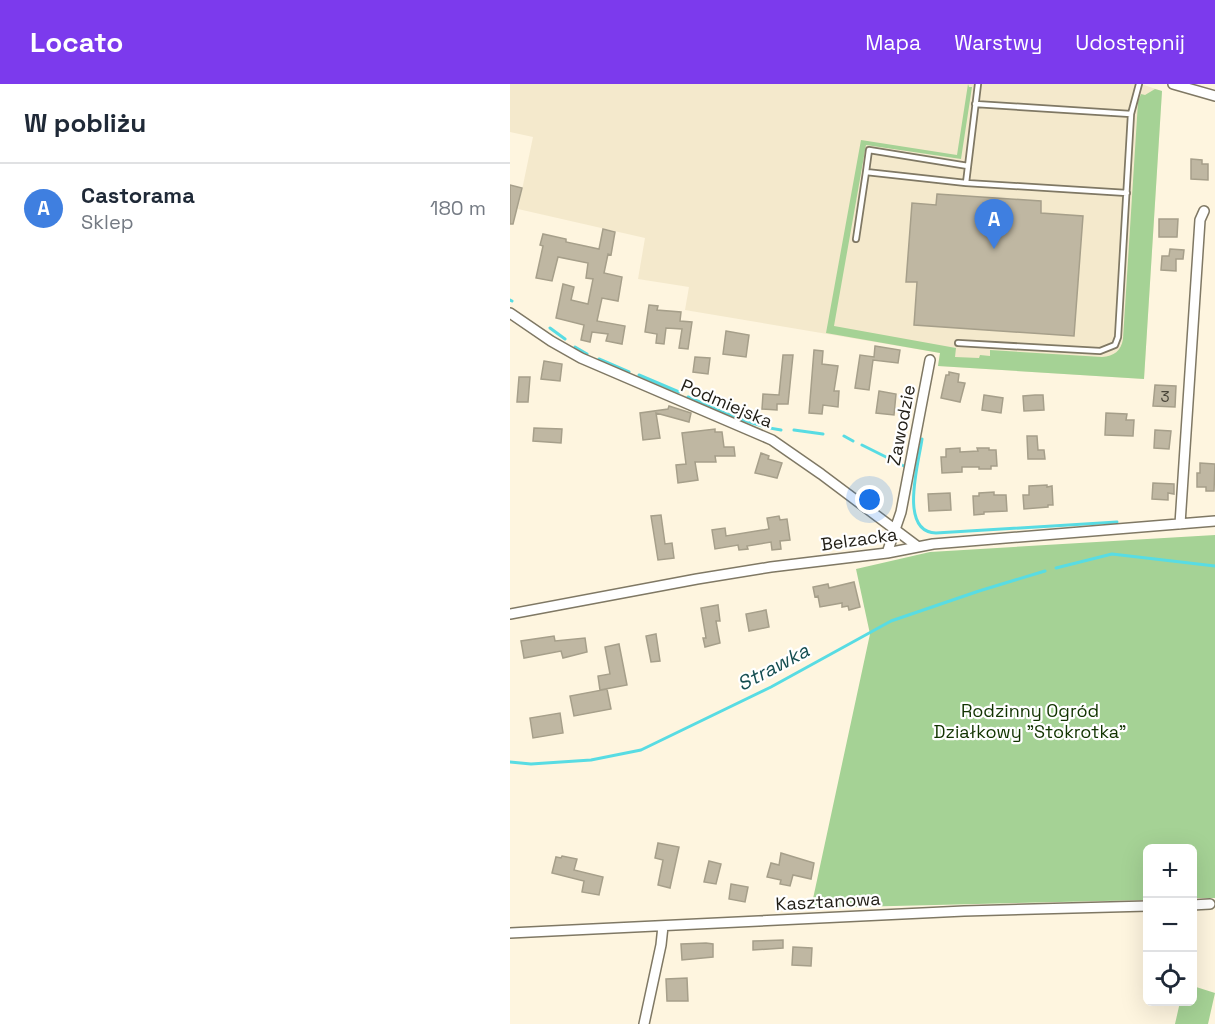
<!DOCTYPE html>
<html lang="pl">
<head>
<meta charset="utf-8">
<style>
  :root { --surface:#fff; --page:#f6f6f7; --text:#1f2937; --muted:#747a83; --line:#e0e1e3; --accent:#7c3aed }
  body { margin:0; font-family:"Space Grotesk",sans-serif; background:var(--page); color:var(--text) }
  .controls { position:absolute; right:18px; bottom:18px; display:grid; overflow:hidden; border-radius:9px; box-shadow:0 6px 24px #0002 }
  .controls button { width:54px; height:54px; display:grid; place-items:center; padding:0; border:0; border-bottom:2px solid var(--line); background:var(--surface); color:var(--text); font:30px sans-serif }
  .you { position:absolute; left:360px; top:416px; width:21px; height:21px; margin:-15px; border:4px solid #fff; border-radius:50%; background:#1a73e8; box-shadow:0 0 0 9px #1a73e833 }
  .badge { display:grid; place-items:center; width:39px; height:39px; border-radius:50%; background:var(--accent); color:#fff; font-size:20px; font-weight:700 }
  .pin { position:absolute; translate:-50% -50px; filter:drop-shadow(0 2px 3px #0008) }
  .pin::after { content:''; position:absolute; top:32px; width:21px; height:18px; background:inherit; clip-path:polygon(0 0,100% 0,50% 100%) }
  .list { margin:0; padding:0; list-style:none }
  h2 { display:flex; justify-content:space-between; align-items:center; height:78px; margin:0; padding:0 24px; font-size:26px }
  h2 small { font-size:20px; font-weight:400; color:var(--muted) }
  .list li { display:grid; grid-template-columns:39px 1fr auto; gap:18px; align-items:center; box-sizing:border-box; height:90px; padding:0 24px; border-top:2px solid var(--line) }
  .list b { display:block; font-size:22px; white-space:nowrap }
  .list p { margin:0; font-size:20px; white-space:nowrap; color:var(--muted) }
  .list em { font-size:20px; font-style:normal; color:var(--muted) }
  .icon { flex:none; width:33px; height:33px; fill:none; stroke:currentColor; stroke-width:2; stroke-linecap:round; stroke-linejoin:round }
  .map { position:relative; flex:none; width:705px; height:940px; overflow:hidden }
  header { display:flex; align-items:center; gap:36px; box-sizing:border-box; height:84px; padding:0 30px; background:var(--accent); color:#fff }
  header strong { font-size:28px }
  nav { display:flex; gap:33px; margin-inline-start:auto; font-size:21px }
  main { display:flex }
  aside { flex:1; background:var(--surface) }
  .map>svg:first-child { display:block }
</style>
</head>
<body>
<header>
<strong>Locato</strong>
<nav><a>Mapa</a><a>Warstwy</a><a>Udostępnij</a></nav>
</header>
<main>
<aside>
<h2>W pobliżu<small></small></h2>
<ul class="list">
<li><span class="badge" style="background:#3f7fe0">A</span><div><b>Castorama</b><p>Sklep</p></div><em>180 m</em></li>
</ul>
</aside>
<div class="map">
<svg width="705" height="940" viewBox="0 0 705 940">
  <rect width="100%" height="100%" fill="#fef5df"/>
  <path fill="#f4e9cc" d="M0 0H631L652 7 634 295 428 282 430 269 175 226 179 203 128 195 135 154 8 125 23 53 0 48Z"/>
  <path fill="#a5d295" d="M458 0 459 3H462L451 75 356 61 324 242 446 264 445 273 469 274 470 271 480 272V266L592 273C604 272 611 267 613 255L628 18 631 10 635 11 645 5 652 7 634 295 428 282 430 269 316 249 351 56 447 71Z
    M705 451V814H683L682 764H638L637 816 301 824 360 550 346 485 420 468Z
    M683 902 705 909 698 940H665L670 918H682Z"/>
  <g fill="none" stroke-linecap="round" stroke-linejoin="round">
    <path stroke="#58dce3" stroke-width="3" d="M0 216 2 217
      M40 244 55 255
      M65 263 77 270
      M89 275 119 288
      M129 291 169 308
      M178 313C209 326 238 341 271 346
      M284 346 313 350
      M334 352 343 357
      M412 355C409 378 388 448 426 449L607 438
      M352 361 396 383
      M546 484 602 470 705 482
      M0 678 21 680 81 676 131 666 261 603 381 537 469 507 535 487"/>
  </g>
  <path fill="#bfb7a2" stroke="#a69f8a" stroke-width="1.5" d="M681 75 692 76V80H698V96L681 95Z
    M0 101 12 104 3 140H0Z
    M427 110 531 117V129L573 132 564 252 404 241 407 198H396L402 119 426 121Z
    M649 135H668L667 153H649Z
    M93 145 105 148 101 171 98 170 94 189 112 193 108 217 92 214 87 237 115 242 112 260 96 257 98 250 82 248 80 258 71 256 74 241 46 234 53 200 64 203 61 216 78 220 83 195 76 194 78 179 48 173 42 197 26 194 33 162 30 161 33 150 56 155V158L89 165Z
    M660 165 674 166 673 175H666V187L651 186 652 172H659Z
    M139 221 148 222 147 226 171 228 170 237 182 238 178 265 169 264 172 245 156 244 154 260 146 259 147 250 135 248Z
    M216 247 239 251 236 273 213 270Z
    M365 262 390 266 388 279 363 276 359 306 345 304 350 271 364 273Z
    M304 266 313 267 312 280 328 282 324 307H329L328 323 313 321 312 330 299 329Z
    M273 271H283L278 320H267V326L252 325 253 310 269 311Z
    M185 273 200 274 198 290 183 288Z
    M34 277 52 280 50 297 31 295Z
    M439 288 449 290 448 298 455 299 450 318 431 314 436 291H439Z
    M9 293H20L18 318H7Z
    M645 301 666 302 665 323 643 322Z
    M369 307 386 310 384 331 366 329Z
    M474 311 493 314 491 329 472 326Z
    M525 311H533L534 326 514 327 513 312Z
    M159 322 181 329 179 338 146 329 150 354 133 356 130 329 158 325Z
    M596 329 617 330 616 336H624L623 352 595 351Z
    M24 344 52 345 51 359 23 357Z
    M205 345V348H212L214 363H224L225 372H205L206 378H185L188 396 168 399 166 381 176 380 172 349Z
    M645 346 661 347 659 365 644 364Z
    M517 352H527L528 366H534L535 375H518Z
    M450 364V368L468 367 467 364H479V366H486L487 382H481V385H469V383H452V388L432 389 431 373H436V365Z
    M251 369 259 372 258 375 272 379 267 394 245 389Z
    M690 379 705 380 704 407H696V403H687V389H690Z
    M643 399 664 400V410L658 409V416L642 415Z
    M537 401V403L542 402 543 421H538V423L514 425 513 411H519V402Z
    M484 408V411H496L497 427 474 428V430L464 431 463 412H469V409Z
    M440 409 441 426 419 427 418 410Z
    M151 431 155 460 162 459 164 474 148 476 141 432Z
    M269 432 270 436 277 435 280 456 270 457 271 465 262 466 261 458 237 462 238 465 229 466 228 461 205 465 202 446 215 444 216 452 259 445 257 434Z
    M344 498 350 523 339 526 338 522 332 523V519L310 523 308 512 305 513 303 503 318 500 319 504Z
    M208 521 210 537H206L210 559 195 563 193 554H196L191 524Z
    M256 526 259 543 239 547 236 530Z
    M146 550 150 577 141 578 136 552Z
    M44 552 45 557 75 554 77 568 53 574 51 567 14 574 11 557Z
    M109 560 117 601 90 606 88 592 100 590 95 563Z
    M97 605 101 625 64 632 60 612Z
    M50 629 53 649 23 654 20 634Z
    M148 759 169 763 160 804 148 801 153 776 145 774Z
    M271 769 304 779 301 795 283 791 280 802 270 800 271 796 257 793 261 779 269 781Z
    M52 772 67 775 64 786 93 793 89 811 72 808 74 797 42 789 46 773 51 774Z
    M199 777 211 780 206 800 194 798Z
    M221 800 238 803 235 818 219 815Z
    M273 856V864L243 866V857Z
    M196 859 203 860V873L172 876 171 860Z
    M283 863 302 864 301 882 282 881Z
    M177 894 178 917H157L156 895Z"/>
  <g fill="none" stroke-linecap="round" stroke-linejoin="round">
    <defs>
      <path id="service" d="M465 20 621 30
        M356 88 359 66 458 82
        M456 99 468 0
        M346 155 356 88 456 99 617 109
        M448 259 590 267 605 261 608 253 621 30 629 0"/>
      <path id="minor" d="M663 0 705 12
        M0 229 41 257 71 274 262 356 311 390 407 462
        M670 440 690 136 694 127
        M377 469 391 428 420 276
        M0 530 187 495 261 483 377 469 423 460 705 437
        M682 821 700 820
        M0 849 454 827 638 822
        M134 940 151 861 153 842"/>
    </defs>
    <use href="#service" stroke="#7f7864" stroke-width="8"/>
    <use href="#minor" stroke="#7f7864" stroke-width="12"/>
    <use href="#service" stroke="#fff" stroke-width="4.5"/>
    <use href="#minor" stroke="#fff" stroke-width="9"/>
  </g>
  <g text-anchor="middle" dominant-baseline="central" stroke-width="4.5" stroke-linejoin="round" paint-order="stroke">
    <g font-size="15" fill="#484438">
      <text x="655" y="312">3</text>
    </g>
    <g font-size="18" fill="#201d15" stroke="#fff">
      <text transform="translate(217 319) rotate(23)">Podmiejska</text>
      <text transform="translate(391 341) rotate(-79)">Zawodzie</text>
      <text transform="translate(349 455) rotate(-8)">Belzacka</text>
      <text transform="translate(318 817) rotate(-3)">Kasztanowa</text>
    </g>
    <g font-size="18" fill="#123401" stroke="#fff">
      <text x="520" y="626">Rodzinny Ogród<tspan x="520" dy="21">Działkowy "Stokrotka"</tspan></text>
    </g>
    <g font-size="20" font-style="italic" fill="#154e51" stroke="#fff">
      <text transform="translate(263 583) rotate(-28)">Strawka</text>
    </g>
  </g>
</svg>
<div class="controls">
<button>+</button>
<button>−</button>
<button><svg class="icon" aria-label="locate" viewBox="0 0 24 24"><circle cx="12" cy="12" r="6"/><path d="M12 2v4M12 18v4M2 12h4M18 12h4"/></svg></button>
</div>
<div class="you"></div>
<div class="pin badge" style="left:484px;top:165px;background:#3f7fe0">A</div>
</div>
</main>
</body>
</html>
